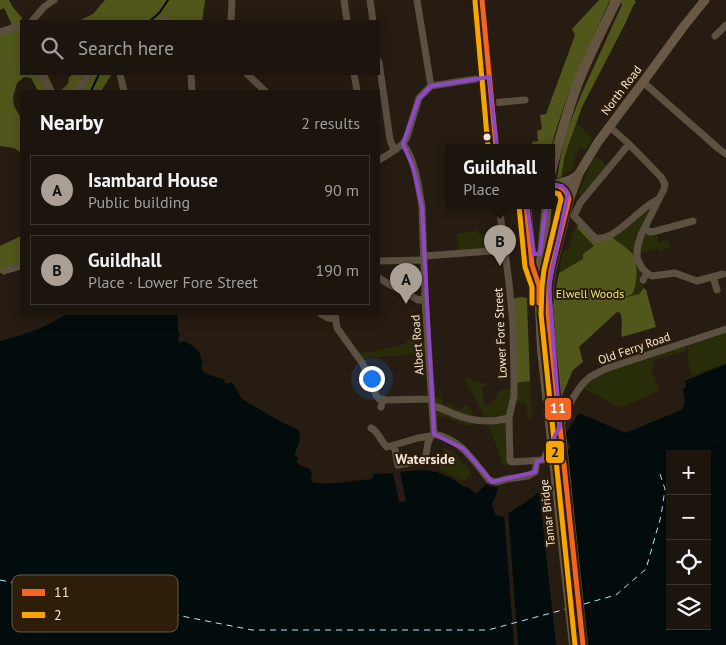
<!DOCTYPE html>
<html lang="en">
<head>
<meta charset="utf-8">
<style>
  :root { --surface:#1c150d; --page:#251e16; --text:#f1f3f6; --muted:#a09f9d; --line:#3a342e; --accent:#aa9f94 }
  body { margin:0; font-family:"PT Sans",sans-serif; background:var(--page); color:var(--text) }
  .controls { position:absolute; right:15px; bottom:15px; display:grid; overflow:hidden; border-radius:0px; box-shadow:0 2px 12px #0003 }
  .controls button { width:45px; height:45px; display:grid; place-items:center; padding:0; border:0; border-bottom:1px solid var(--line); background:var(--surface); color:var(--text); font:25px sans-serif }
  .you { position:absolute; left:371px; top:378px; width:18px; height:18px; margin:-12px; border:4px solid #fff; border-radius:50%; background:#1a73e8; box-shadow:0 0 0 8px #1a73e833 }
  .badge { display:grid; place-items:center; width:32px; height:32px; border-radius:50%; background:var(--accent); color:#111; font-size:16px; font-weight:700 }
  .pin { position:absolute; translate:-50% -41px; filter:drop-shadow(0 1px 2px #0008) }
  .pin::after { content:''; position:absolute; top:26px; width:18px; height:15px; background:inherit; clip-path:polygon(0 0,100% 0,50% 100%) }
  .popup { position:absolute; left:445px; top:144px; width:110px; height:65px; box-sizing:border-box; display:grid; place-content:center; border-radius:0px; background:var(--surface); filter:drop-shadow(0 1px 4px #0005); font-size:16px; white-space:nowrap; color:var(--muted) }
  .popup b { font-size:19px; color:var(--text) }
  .popup::after { content:''; position:absolute; left:50%; top:100%; margin-left:-10px; border:10px solid transparent; border-top-color:var(--surface) }
  .list { margin:0; padding:0; list-style:none }
  h2 { display:flex; justify-content:space-between; align-items:center; height:65px; margin:0; padding:0 20px; font-size:21px }
  h2 small { font-size:16px; font-weight:400; color:var(--muted) }
  .list li { display:grid; grid-template-columns:32px 1fr auto; gap:15px; align-items:center; box-sizing:border-box; height:70px; margin:0 10px 10px; padding:0 10px; border:1px solid var(--line); border-radius:0px }
  .list b { display:block; font-size:19px; white-space:nowrap }
  .list p { margin:0; font-size:16px; white-space:nowrap; color:var(--muted) }
  .list em { font-size:16px; font-style:normal; color:var(--muted) }
  .icon { flex:none; width:28px; height:28px; fill:none; stroke:currentColor; stroke-width:2; stroke-linecap:round; stroke-linejoin:round }
  .map { position:relative; flex:none; width:726px; height:645px; overflow:hidden }
  .search { position:absolute; background:var(--surface); box-shadow:0 2px 12px #0003; left:20px; top:20px; width:360px; height:55px; display:flex; align-items:center; gap:12px; box-sizing:border-box; padding:0 18px; border-radius:0px; color:var(--muted); font-size:19px }
  .panel { position:absolute; background:var(--surface); box-shadow:0 2px 12px #0003; left:20px; top:90px; width:360px; height:225px; border-radius:0px }
  .map>svg:first-child { display:block }
</style>
</head>
<body>
<div class="map">
<svg width="726" height="645" viewBox="0 0 726 645">
  <rect width="100%" height="100%" fill="#261c11"/>
  <path fill="#292c09" d="M577 123 593 138 585 150 580 147 574 159 575 166 568 172 561 177 565 155Z
    M596 156 607 166 581 196 578 194 590 165Z
    M653 201 645 228 656 231 659 243 668 240 670 248 659 252 658 248 637 254 642 268 639 281 644 288 639 293 627 298V296C638 292 636 275 636 265L609 235Z
    M578 221 579 222 577 228 594 246 584 254 583 259 559 273 563 251H568L573 232Z
    M477 231 482 235 486 252 459 254 457 234Z
    M726 329V363L693 376 690 371 687 358 689 353 686 342Z
    M415 336 420 338 425 343 426 353 360 359 355 353 376 351 402 345Z
    M684 343 686 351 653 360 655 368 651 369 659 391 621 408 581 387 590 377Z
    M463 377 487 384 488 386 482 387 485 406C494 404 496 398 500 390L506 389H514V383L530 381 532 419 528 418 526 404 513 402 510 461 505 466H503C494 434 480 406 463 377Z
    M431 396 442 398 444 399 442 403 447 406 448 402 452 406 460 410 466 404 470 407 476 421H481L469 426 442 416 440 418 432 416Z
    M444 447 456 454 472 473 463 482 453 476 440 470Z"/>
  <path fill="#51571b" d="M0 0H9L12 6 22 18 21 22 12 25 4 8 0 10Z
    M105 0H205L202 21H169L165 19 163 21H78L93 14Z
    M599 0H611L609 2C587 50 564 97 551 148V147H533L532 142 538 141 537 131 542 129 540 115 546 114 575 35 572 29Z
    M619 0H634L636 2 633 6 626 22 582 107 565 155 561 177 557 178 561 155 568 128 581 95 621 7 622 4Z
    M21 25V74H47L55 91 45 90 38 91 31 78 24 77 17 83 13 97 14 106 21 118V153L14 148 0 146V32Z
    M74 74 82 75 83 74H112L101 91H60L68 84 69 77Z
    M579 222 595 238 609 235C615 240 631 250 634 256 638 263 637 285 633 292 632 295 630 295 627 296V297L639 294 644 288 646 290 656 327 622 337C620 327 624 322 620 313L617 312 579 347 583 362 573 370 561 398 553 307 559 273 583 259V254L594 246 577 228Z
    M21 236V266L0 273V246Z
    M521 297 527 298V302L530 381 514 383 512 299Z"/>
  <path fill="#030c0d" fill-rule="evenodd" d="M67 314H178V331L180 335 178 339 180 343 184 341C195 346 200 350 202 362 202 364 201 367 202 370 205 375 219 378 224 379L225 384 232 382 242 399 283 423 299 430 300 440 294 456 298 458 297 462 299 465 310 469 312 473 311 478 312 482C323 486 359 480 372 479L374 474 393 473 399 502 406 501 400 472 423 470 437 472 453 479 464 487 466 486 476 494 486 484 491 487H498L497 493 492 504 495 515 502 517 523 504 539 492 555 483 564 453 571 447 565 435 579 413 626 433 681 410 685 403 683 389 686 387 685 381 726 364V645H0V341L28 333 45 326ZM670 454H707V626H670Z"/>
  <path fill="#261c11" d="M553 481 583 645H556L539 489Z
    M508 510 518 645H514L504 513Z"/>
  <g fill="none" stroke-linecap="round" stroke-linejoin="round">
    <path stroke="#030c0d" stroke-width="2" d="M150 21 160 12 168 0
      M91 91 99 74"/>
    <path stroke="#b4eaf6" stroke-width="1" stroke-dasharray="6 5" stroke-linecap="butt" d="M0 580 252 630H488L566 609
      M584 604 616 595 646 569 661 516 665 489 660 474"/>
    <path stroke="#5c5040" stroke-width="7" d="M344 0 347 21
      M370 0 373 21
      M417 0 431 86
      M482 0 496 147
      M32 21 44 7 54 0
      M163 21 165 19
      M231 21 232 0
      M0 32 21 25
      M715 36 726 25
      M379 62 390 140 393 147 395 150
      M41 74 51 91
      M120 74 124 91
      M191 74 192 91
      M247 74 265 91
      M354 74 357 91
      M643 82 719 149 726 154
      M77 91 89 74
      M492 103 525 100
      M610 127 629 144 661 177 665 184 664 189 641 235 638 245 637 252V258L642 268 647 273 652 276 675 273 697 281 723 274
      M403 144C415 158 419 188 422 207L425 299 434 434
      M629 144 580 203 574 216 595 238C616 242 640 206 659 199
      M379 160 389 154 403 144 407 137 419 98 431 86 489 77
      M499 205 509 283 513 326 514 383V396L509 418 510 461 512 462 543 460 552 443
      M645 228 650 232 656 231 693 221
      M424 256 505 250
      M379 261 424 260
      M4 271 21 266
      M713 277 717 290
      M379 278 392 286 399 288 418 300 425 299
      M643 280 647 273
      M321 314 328 318 335 319
      M335 314 337 328 363 364 376 395 379 399 385 400 431 399
      M432 406C440 407 447 411 454 414 473 422 490 423 509 418
      M381 407 383 399
      M561 425C568 408 575 389 590 377 595 374 600 372 605 369L726 329
      M371 428C379 432 381 442 387 447L418 438 431 436 434 434
      M434 434C462 440 472 459 489 480L496 482 507 479 528 476 535 472 537 461
      M394 445 398 465 425 460 441 462
      M425 460 428 443 431 436"/>
    <path stroke="#675945" stroke-width="9" d="M551 185 570 180 578 175 598 142 643 82 684 26 705 0"/>
    <path stroke="#645541" stroke-width="10" d="M551 172C558 144 566 116 576 88 587 58 602 30 616 1
      M558 184C565 187 568 191 569 199
      M526 205 532 265 537 280
      M552 348 548 313 549 286 551 271 569 199 578 175
      M542 349 539 286 547 205"/>
    <path stroke="#645541" stroke-width="10" d="M552 348 583 645
      M542 349 574 645"/>
    <defs>
      <path id="bus-1" d="M482 0 496 147
        M551 185C561 185 567 189 569 199L551 271 549 286 548 313 583 645
        M526 205 532 265 539 286V303"/>
      <path id="bus-2" d="M475 1 488 147
        M551 192 559 194 561 199 544 270 542 286 541 314 575 645
        M519 206 525 267 532 287V303"/>
    </defs>
    <use href="#bus-1" stroke="#2e1d09" stroke-width="9"/>
    <use href="#bus-2" stroke="#2e1d09" stroke-width="9"/>
    <use href="#bus-1" stroke="#f26522" stroke-width="5"/>
    <use href="#bus-2" stroke="#f7a600" stroke-width="5"/>
  </g>
  <path fill="none" stroke="#8d48c3" stroke-width="4" stroke-linejoin="round" d="M489 77 501 181 509 189H525L534 254H540L549 185 562 186 568 193 549 286 560 426 543 460 537 461 535 472 492 482 464 449 434 434 422 207 413 167 403 144 419 98 431 86Z"/>
  <circle fill="#f1e6da" stroke="#2e1d09" stroke-width="2" cx="487" cy="137" r="4.5"/>
  <g text-anchor="middle" dominant-baseline="central" stroke-width="4" stroke-linejoin="round" paint-order="stroke">
    <g font-size="12" fill="#f1e6da" stroke="#2e1d09">
      <text transform="translate(621 90) rotate(-53)">North Road</text>
      <text transform="translate(500 333) rotate(-93)">Lower Fore Street</text>
      <text transform="translate(417 345) rotate(-94)">Albert Road</text>
      <text transform="translate(634 348) rotate(-19)">Old Ferry Road</text>
      <text transform="translate(547 513) rotate(-96)">Tamar Bridge</text>
    </g>
    <g font-size="12" fill="#dfee7a" stroke="#2e1d09">
      <text x="590" y="293">Elwell Woods</text>
    </g>
    <g font-size="14" font-weight="bold" fill="#f1e6da" stroke="#2e1d09">
      <text x="425" y="459">Waterside</text>
    </g>
  </g>
  <rect x="12" y="575" width="166" height="57" rx="8" fill="#2e1d09" stroke="#685948" stroke-width="1"/>
  <rect x="22" y="589" width="23" height="7" fill="#f26522"/>
  <rect x="22" y="612" width="23" height="6" fill="#f7a600"/>
  <g font-size="14" fill="#f1e6da">
    <text x="54" y="597">11</text>
    <text x="54" y="620">2</text>
  </g>
  <g stroke="#2e1d09" stroke-width="2">
    <rect x="544" y="397" width="28" height="24" rx="5" fill="#f26522"/>
    <rect x="545" y="440" width="20" height="24" rx="5" fill="#f7a600"/>
  </g>
  <g font-size="14" text-anchor="middle" font-weight="bold" fill="#fff">
    <text x="558" y="413">11</text>
  </g>
  <g font-size="14" text-anchor="middle" font-weight="bold" fill="#111">
    <text x="555" y="457">2</text>
  </g>
</svg>
<div class="controls">
<button>+</button>
<button>−</button>
<button><svg class="icon" aria-label="locate" viewBox="0 0 24 24"><circle cx="12" cy="12" r="6"/><path d="M12 2v4M12 18v4M2 12h4M18 12h4"/></svg></button>
<button><svg class="icon" aria-label="layers" viewBox="0 0 24 24"><path d="M12 4l9 5-9 5-9-5zM3 14l9 5 9-5"/></svg></button>
</div>
<div class="you"></div>
<div class="pin badge" style="left:406px;top:304px">A</div>
<div class="pin badge" style="left:500px;top:266px">B</div>
<div class="popup"><b>Guildhall</b>Place</div>
<div class="search"><svg class="icon" aria-label="search" viewBox="0 0 24 24"><circle cx="10" cy="10" r="6"/><path d="M15 15l6 6"/></svg>Search here</div>
<section class="panel">
<h2>Nearby<small>2 results</small></h2>
<ul class="list">
<li><span class="badge">A</span><div><b>Isambard House</b><p>Public building</p></div><em>90 m</em></li>
<li><span class="badge">B</span><div><b>Guildhall</b><p>Place · Lower Fore Street</p></div><em>190 m</em></li>
</ul>
</section>
</div>
</body>
</html>
